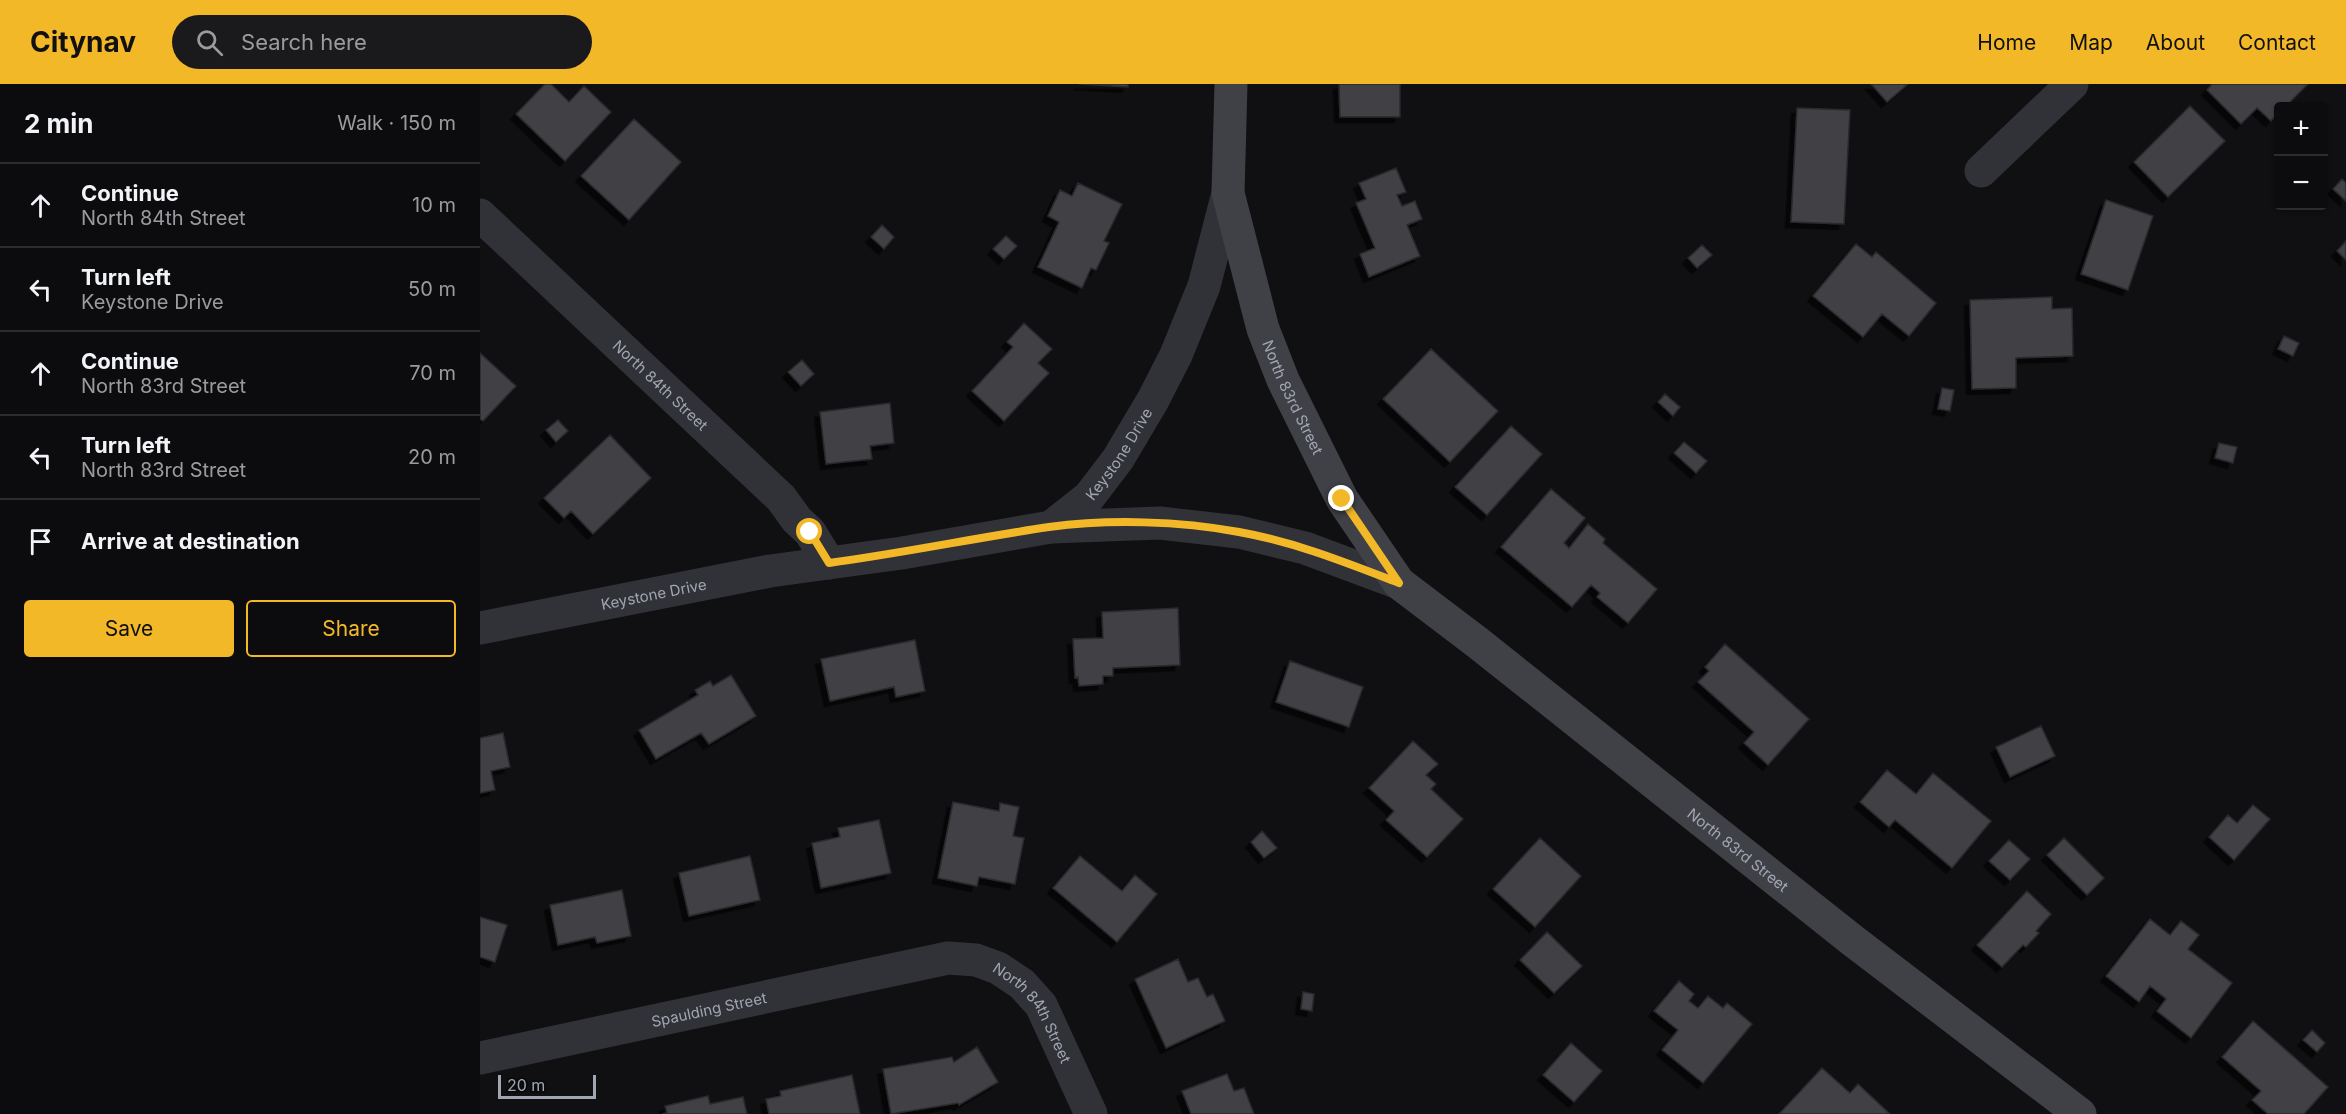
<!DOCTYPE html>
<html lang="en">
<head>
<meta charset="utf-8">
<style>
  :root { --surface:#0c0c0e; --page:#1a1a1c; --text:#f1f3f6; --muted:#9a9b9e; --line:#2c2c2e; --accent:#f2b828 }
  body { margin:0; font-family:Inter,sans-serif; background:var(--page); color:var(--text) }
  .controls { position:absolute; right:18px; top:18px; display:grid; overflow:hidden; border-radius:6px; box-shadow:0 2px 4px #0004 }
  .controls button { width:54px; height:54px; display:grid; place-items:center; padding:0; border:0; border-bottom:2px solid var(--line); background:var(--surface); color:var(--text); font:30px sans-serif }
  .scale { position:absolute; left:18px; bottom:15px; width:98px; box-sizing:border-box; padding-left:6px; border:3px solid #a1a6b3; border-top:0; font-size:16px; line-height:21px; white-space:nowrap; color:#a1a6b3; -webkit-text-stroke:4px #0b0b0d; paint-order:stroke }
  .stop { position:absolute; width:18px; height:18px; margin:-14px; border:4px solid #f2b828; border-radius:50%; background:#fff }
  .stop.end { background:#f2b828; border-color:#fff; box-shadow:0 2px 6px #0008 }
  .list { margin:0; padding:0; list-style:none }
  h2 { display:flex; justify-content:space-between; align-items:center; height:78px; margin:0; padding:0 24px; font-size:26px }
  h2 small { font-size:20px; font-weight:400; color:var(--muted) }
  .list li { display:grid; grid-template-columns:39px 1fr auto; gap:18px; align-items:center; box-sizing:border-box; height:84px; padding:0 24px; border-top:2px solid var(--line) }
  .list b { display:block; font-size:22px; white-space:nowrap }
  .list p { margin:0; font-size:20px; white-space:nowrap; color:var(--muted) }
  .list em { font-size:20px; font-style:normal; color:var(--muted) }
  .actions { display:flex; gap:12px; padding:18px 24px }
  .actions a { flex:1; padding:14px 0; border:2px solid var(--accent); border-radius:6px; text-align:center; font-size:21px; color:var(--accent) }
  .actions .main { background:var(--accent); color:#111 }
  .icon { flex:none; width:33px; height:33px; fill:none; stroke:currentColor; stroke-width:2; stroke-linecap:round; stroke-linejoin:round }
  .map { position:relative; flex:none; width:1866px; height:1030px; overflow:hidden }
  header { display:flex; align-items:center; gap:36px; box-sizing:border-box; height:84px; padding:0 30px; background:var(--accent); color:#111 }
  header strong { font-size:28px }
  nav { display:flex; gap:33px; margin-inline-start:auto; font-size:21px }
  .search { width:420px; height:54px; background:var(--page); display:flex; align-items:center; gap:15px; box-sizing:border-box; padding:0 21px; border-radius:33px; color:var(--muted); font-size:22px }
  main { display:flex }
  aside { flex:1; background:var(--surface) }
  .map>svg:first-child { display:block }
</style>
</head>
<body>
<header>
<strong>Citynav</strong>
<div class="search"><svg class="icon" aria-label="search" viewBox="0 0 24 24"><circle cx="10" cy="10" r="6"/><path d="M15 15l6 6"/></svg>Search here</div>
<nav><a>Home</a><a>Map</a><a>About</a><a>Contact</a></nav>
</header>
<main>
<aside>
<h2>2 min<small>Walk · 150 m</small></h2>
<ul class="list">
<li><svg class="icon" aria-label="ahead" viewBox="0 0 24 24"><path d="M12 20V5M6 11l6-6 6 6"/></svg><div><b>Continue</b><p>North 84th Street</p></div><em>10 m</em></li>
<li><svg class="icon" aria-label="left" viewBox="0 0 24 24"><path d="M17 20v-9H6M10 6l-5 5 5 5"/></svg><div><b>Turn left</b><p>Keystone Drive</p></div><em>50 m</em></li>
<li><svg class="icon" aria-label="ahead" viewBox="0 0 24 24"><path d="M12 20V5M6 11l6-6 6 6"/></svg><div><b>Continue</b><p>North 83rd Street</p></div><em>70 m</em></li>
<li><svg class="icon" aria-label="left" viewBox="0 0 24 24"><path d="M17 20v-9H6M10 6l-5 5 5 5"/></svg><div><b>Turn left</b><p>North 83rd Street</p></div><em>20 m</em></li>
<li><svg class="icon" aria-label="arrive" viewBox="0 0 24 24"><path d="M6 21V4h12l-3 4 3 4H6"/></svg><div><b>Arrive at destination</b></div></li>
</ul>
<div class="actions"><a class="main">Save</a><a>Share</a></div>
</aside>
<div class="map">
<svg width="1866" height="1030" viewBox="0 0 1866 1030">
  <defs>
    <filter id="shadow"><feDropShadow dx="-5.5" dy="5.5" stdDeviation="0" flood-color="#0009"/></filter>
  </defs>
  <rect width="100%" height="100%" fill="#101012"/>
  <path fill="#3f4045" stroke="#2a2a2e" stroke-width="1.5" filter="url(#shadow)" d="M65 0H71L89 18 104 2 131 28 85 77 36 30Z
    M599 0H648V3Z
    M859 0H920V33H860Z
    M1391 0H1428L1407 18Z
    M1732 0H1828L1806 22H1798V29L1791 37 1777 24 1761 40 1727 6Z
    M1710 22 1745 57 1688 113 1654 78Z
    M1317 24 1370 26 1364 140 1311 138Z
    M154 35 201 78 149 136 101 92Z
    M916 84 926 108 917 111 922 122 935 117 942 135 927 141 940 172 889 193 880 170 895 164 876 119 886 115 879 99Z
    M1862 95 1866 99V117L1853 105Z
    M598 99 642 120 624 157 629 159 616 186 611 184 602 204 558 183 579 138 568 132 580 106 592 112Z
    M1626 116 1673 132 1648 206 1601 190Z
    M402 141 414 153 404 165 391 153Z
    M526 152 537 162 524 175 513 165Z
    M1866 157V176L1857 167Z
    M1376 160 1392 173 1396 168 1456 219 1429 252 1402 230 1383 253 1333 212Z
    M1222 161 1232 171 1217 184 1208 174Z
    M1572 213V225L1592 224 1593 272 1536 274V304L1492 305 1490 216Z
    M544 239 572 265 558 279 569 289 524 337 492 307 533 263 527 258Z
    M1804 252 1819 259 1813 272 1798 265Z
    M951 265 1018 327 970 378 903 315Z
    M0 269 36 302 3 337 0 335Z
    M322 276 334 290 321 302 308 288Z
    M1462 304 1474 306 1470 327 1458 325Z
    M1185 310 1200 323 1193 332 1178 318Z
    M410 319 414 359 390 362 392 375 346 380 340 328Z
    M78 336 88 347 76 358 66 346Z
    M1031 342 1062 370 1007 431 975 403Z
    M130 351 171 394 113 450 91 427 84 434 64 414Z
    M1204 358 1227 377 1216 389 1194 369Z
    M1739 359 1757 363 1753 379 1735 374Z
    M1071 405 1105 434 1084 459 1089 464 1108 440 1125 455 1123 459 1177 505 1148 539 1117 513 1120 509 1111 501 1092 523 1021 463Z
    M698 524 700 581 633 584V592H623V600L599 602 598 593 595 594 593 555 623 554 622 528Z
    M435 556 445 607 416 613 414 603 350 617 341 575Z
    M1245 560 1329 635 1288 681 1264 659 1274 648 1218 598 1229 587 1225 583Z
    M810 577 883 603 869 643 796 618Z
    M251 591 276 632 229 660 221 649 176 675 159 646 218 611 215 606 230 597 233 602Z
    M1561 642 1575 672 1530 693 1516 663Z
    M23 649 30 683 11 687 15 706 0 709V654Z
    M933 657 958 680 946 691 956 700 951 705 983 735 947 773 906 736 914 727 889 704Z
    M1407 686 1436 710 1453 689 1511 737 1472 784 1415 736 1409 743 1380 718Z
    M473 718 519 727 520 719 539 723 533 752 544 754 535 800 499 793 497 802 458 794Z
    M1773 721 1790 735 1754 776 1729 753 1748 731 1757 739Z
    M399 736 411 789 341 804 332 759 360 753 358 744Z
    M782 747 797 764 784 774 771 758Z
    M1060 754 1101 792 1055 843 1013 805Z
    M1584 754 1624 794 1607 811 1567 771Z
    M1529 756 1550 775 1530 796 1509 777Z
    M270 772 280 816 209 832 199 789Z
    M600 772 642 807 655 791 677 810 637 858 573 804Z
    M142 806 151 852 117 859 115 853 78 861 70 821Z
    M1547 807 1571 830 1556 847 1559 849 1546 863 1543 861 1522 883 1497 861Z
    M0 833 27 841 15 878 0 873Z
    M1670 835 1690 851 1701 837 1719 851 1708 865 1752 899 1711 954 1677 927 1686 915 1670 902 1659 918 1626 892Z
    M1067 848 1102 882 1074 909 1040 876Z
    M698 875 708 898 718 894 727 913 733 910 745 937 686 964 655 895Z
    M1199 897 1214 910 1209 917 1218 924 1228 912 1243 924 1247 919 1272 940 1223 999 1182 966 1198 946 1174 927Z
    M823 908 834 910 832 927 821 925Z
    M1773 937 1848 1003 1824 1030H1788L1772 1016 1781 1007 1742 973Z
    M1832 946 1845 959 1837 968 1823 956Z
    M1091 959 1122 987 1094 1018 1063 991Z
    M497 963 518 998 479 1021 478 1019 411 1030 403 985 472 973 474 978Z
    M1342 984 1370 1009 1378 1000 1410 1030H1299Z
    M747 990 754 1007 764 1004 774 1030H711L702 1007Z
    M372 991 380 1030H289L286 1015 301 1012 300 1007Z
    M228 1012 230 1020 263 1013 267 1030H182L187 1029 185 1022Z"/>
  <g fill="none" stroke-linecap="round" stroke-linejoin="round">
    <g stroke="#313237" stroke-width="33">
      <path d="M1501 87 1592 0"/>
      <path id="s1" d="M0 131 301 414 317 436 330 448 349 479"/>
      <path d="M571 443 680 439 759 448 825 464 919 499"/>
      <path id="s2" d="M0 544 290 487 422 469 571 443 609 413 638 375 673 316 696 271 724 202 748 109"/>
      <path id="s3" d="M0 974 468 874 496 876 518 884 542 900 561 921 611 1030"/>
    </g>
    <path stroke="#3f4147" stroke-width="33" id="s4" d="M751 0 748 109 783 245 803 296 862 415 919 499 998 559 1372 856 1600 1030"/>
  </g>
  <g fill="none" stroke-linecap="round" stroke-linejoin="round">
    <path stroke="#f2b828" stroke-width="8" d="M330 448 349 479C423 469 495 454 569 443 629 435 700 437 759 448 815 458 867 479 919 499L862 415"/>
  </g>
  <g text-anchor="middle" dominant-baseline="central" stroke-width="6" stroke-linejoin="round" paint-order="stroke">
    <g font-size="15" fill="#a1a6b3" stroke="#0b0b0d">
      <text stroke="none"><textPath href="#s1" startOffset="248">North 84th Street</textPath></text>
      <text stroke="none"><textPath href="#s4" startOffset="324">North 83rd Street</textPath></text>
      <text stroke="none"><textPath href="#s2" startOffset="681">Keystone Drive</textPath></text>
      <text stroke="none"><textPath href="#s2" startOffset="177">Keystone Drive</textPath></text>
      <text stroke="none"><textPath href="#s4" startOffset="970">North 83rd Street</textPath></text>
      <text stroke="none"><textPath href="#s3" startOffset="234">Spaulding Street</textPath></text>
      <text stroke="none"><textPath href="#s3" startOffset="588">North 84th Street</textPath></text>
    </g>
  </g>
</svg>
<div class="controls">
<button>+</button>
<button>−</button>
</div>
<div class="scale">20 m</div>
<div class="stop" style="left:330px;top:448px"></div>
<div class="stop end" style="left:862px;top:415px"></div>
</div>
</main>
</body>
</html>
